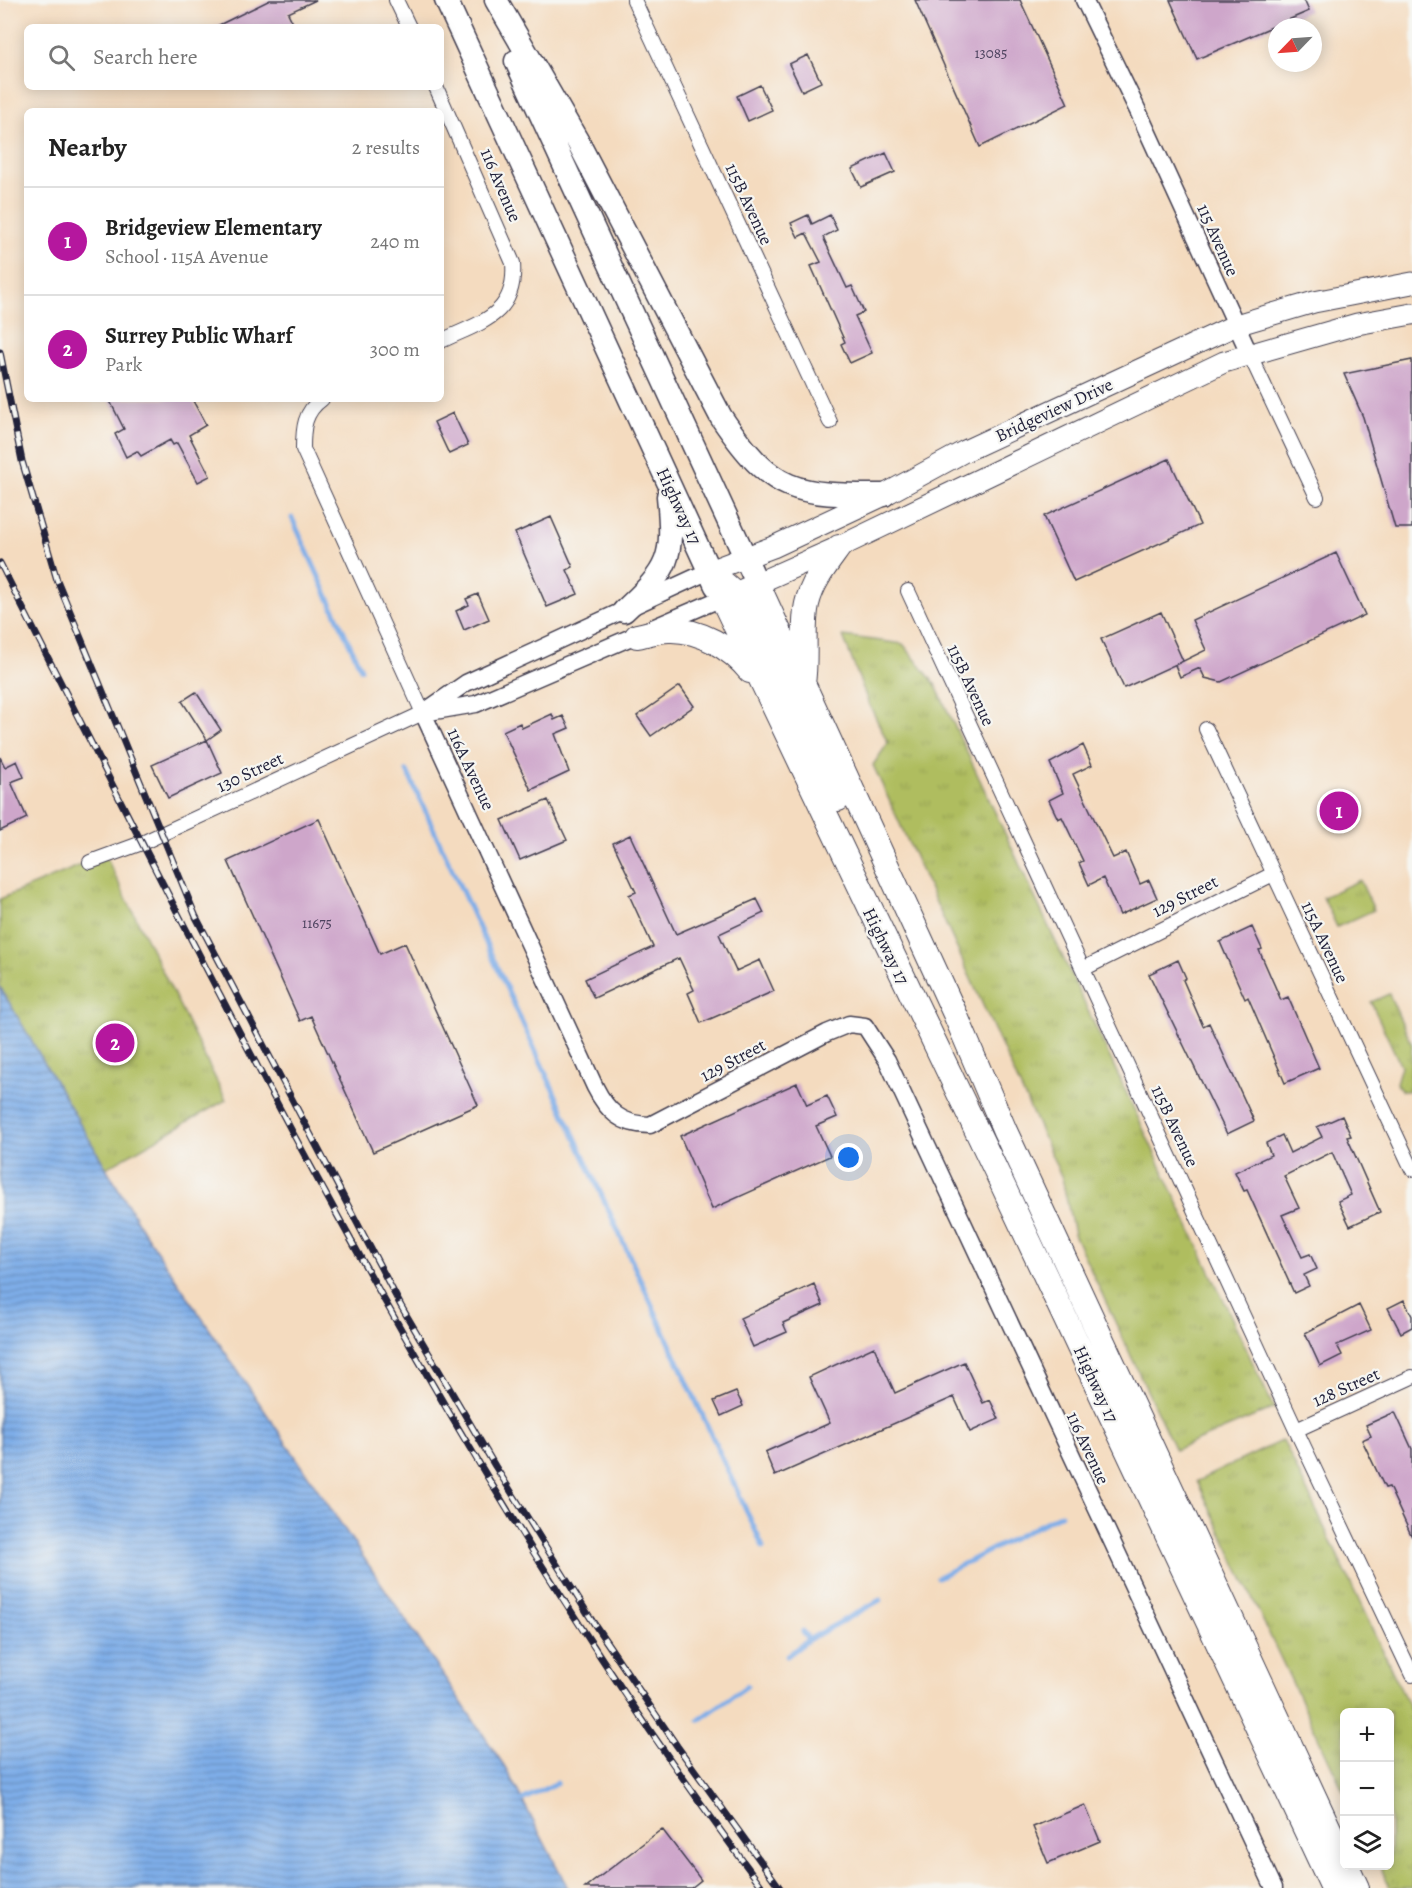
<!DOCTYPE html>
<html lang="en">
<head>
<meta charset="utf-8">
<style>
  :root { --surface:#fff; --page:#f6f6f6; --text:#222; --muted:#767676; --line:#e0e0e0; --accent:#b5179e }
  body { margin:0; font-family:Alegreya,serif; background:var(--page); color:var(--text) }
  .controls { position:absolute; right:18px; bottom:18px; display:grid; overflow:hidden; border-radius:9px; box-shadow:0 3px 15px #0003 }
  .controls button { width:54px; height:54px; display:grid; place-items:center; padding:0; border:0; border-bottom:2px solid var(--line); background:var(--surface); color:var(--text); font:30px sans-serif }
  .compass { position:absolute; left:1268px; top:18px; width:54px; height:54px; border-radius:50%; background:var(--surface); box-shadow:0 3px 15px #0003; rotate:245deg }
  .you { position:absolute; left:849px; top:1158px; width:21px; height:21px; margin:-15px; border:4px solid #fff; border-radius:50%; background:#1a73e8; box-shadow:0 0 0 9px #1a73e833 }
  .badge { display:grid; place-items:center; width:39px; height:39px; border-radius:50%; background:var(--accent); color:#fff; font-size:20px; font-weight:700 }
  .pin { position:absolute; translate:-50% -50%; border:3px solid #fff; box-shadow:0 2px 6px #0006 }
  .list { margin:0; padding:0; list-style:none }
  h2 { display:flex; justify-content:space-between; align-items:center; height:78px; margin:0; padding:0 24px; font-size:26px }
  h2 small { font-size:20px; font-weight:400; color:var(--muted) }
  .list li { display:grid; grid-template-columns:39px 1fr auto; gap:18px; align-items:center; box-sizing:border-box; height:108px; padding:0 24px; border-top:2px solid var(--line) }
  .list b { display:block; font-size:22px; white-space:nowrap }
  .list p { margin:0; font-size:20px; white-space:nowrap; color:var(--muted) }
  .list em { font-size:20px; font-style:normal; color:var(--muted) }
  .icon { flex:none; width:33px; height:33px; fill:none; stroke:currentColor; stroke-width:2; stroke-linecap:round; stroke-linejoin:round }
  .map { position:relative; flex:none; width:1412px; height:1888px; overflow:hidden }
  .search { position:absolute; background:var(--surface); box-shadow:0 3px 15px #0003; left:24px; top:24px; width:420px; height:66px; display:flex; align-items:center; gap:15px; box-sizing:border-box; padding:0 21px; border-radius:9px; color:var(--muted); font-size:22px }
  .panel { position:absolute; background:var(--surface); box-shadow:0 3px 15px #0003; left:24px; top:108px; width:420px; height:294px; border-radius:9px }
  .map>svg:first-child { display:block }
</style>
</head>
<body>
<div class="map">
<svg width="1412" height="1888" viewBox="0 0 1412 1888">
  <defs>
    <pattern id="grass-tufts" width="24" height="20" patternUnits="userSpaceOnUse" patternTransform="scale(1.5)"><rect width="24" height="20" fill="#afbd5f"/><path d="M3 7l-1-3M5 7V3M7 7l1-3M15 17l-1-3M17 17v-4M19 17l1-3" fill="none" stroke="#96a253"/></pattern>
    <pattern id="water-rules" width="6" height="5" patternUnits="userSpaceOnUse" patternTransform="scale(1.5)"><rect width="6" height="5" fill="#7eade8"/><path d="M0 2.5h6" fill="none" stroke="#678cbd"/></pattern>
  </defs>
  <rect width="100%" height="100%" fill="#f6f6f2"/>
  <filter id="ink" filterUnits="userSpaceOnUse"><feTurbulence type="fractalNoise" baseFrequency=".0167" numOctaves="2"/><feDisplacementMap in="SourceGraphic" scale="12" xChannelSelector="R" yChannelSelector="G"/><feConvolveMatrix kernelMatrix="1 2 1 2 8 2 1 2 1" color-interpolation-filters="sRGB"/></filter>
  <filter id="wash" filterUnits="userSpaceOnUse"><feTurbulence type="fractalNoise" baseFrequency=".008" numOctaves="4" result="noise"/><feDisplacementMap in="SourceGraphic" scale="24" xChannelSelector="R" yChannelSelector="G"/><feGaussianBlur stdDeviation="1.35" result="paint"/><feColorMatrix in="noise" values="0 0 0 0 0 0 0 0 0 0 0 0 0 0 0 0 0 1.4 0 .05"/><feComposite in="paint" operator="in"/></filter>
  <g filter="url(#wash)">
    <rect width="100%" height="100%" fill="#f4dbbf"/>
    <path fill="url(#grass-tufts)" stroke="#68704d" stroke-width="1.5" d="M843 636 903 644 935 684 1274 1408 1175 1450 1074 1234 1062 1178 873 765 888 743 868 702Z
      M105 855 226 1100 106 1168 0 987V899Z
      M1360 880 1374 910 1337 927 1323 897Z
      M1389 994 1412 1045 1410 1091H1402L1396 1083 1401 1066 1371 1002Z
      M1283 1440 1412 1713V1888H1390L1380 1866H1390V1712H1344V1792L1197 1481Z"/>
    <path fill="url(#water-rules)" stroke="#506892" stroke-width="1.5" d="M0 987 142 1229 505 1767 568 1888H0Z"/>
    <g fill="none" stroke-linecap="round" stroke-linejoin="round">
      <path stroke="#7eade8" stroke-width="5" d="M292 518 361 669
        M407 771 763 1547
        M938 1577 1061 1514
        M808 1640 880 1600
        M787 1656 808 1640 803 1631
        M699 1720 747 1686
        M522 1800 557 1783"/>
    </g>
    <g id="blocks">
      <path fill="#cea6ca" d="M270 0H316L288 13 295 27H215Z
        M915 0H1020L1068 104 980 147Z
        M1170 0H1304L1309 11 1197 59Z
        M808 55 821 82 802 91 789 64Z
        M760 85 772 110 748 121 737 96Z
        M886 153 895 172 861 187 852 169Z
        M808 215 812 224 830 215 837 230 823 237 847 288 852 286 864 312 855 316 872 353 850 363 841 344 845 342 811 266 821 262 806 233 798 237 791 223Z
        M1412 360V528H1395L1363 417 1344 374Z
        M109 399H192L206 425 189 435 210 476 198 482 177 443 173 445 170 440 141 456 137 451 126 457 115 434 124 429Z
        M453 413 468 445 449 454 434 422Z
        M1169 459 1200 525 1074 582 1044 516Z
        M551 517 573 567 567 570 578 594 547 607 515 533Z
        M1336 553 1365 615 1221 682 1205 678 1200 668 1180 677 1175 665 1206 650 1192 620Z
        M478 594 489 619 464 630 456 611 469 605 466 599Z
        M1161 612 1183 661 1124 688 1101 639Z
        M680 686 694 706 651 736 637 716Z
        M196 692 221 730 207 740 182 701Z
        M552 714 554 720 563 716 569 728 555 734 569 772 531 790 503 731 520 723 522 728Z
        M207 740 222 773 168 798 152 765Z
        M1083 745 1092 765 1073 774 1097 825 1113 858 1126 852 1140 884 1149 880 1157 898 1120 915 1103 878 1089 885 1079 863 1083 861 1062 817 1058 819 1049 800 1063 793 1050 763Z
        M0 757 5 767 17 761 24 777 11 782 27 818 0 831Z
        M548 800 567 840 520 860 502 820Z
        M319 819 380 954 405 943 478 1105 373 1152 311 1016 300 1021 228 861Z
        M630 835 676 934 757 899 764 913 719 934 736 971 760 960 774 991 701 1023 688 993 694 990 679 958 594 998 585 979 653 947 629 895 636 892 613 843Z
        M1252 927 1262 949 1259 950 1281 1000 1288 997 1319 1068 1285 1083 1248 997 1245 999 1220 942Z
        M1178 960 1186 978 1183 980 1203 1026 1209 1023 1254 1121 1227 1134 1149 974Z
        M797 1083 807 1105 827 1096 837 1117 816 1126 830 1156 712 1209 680 1136Z
        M1342 1116 1351 1136 1347 1137 1380 1212 1350 1226 1338 1201 1351 1195 1332 1152 1284 1176 1299 1208 1282 1215 1302 1257 1310 1254 1317 1269 1304 1275 1309 1286 1294 1293 1247 1190 1244 1191 1235 1172 1271 1155 1266 1143 1282 1135 1290 1153 1322 1137 1317 1127Z
        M814 1284 823 1305 783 1323 787 1332 753 1347 740 1318Z
        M1404 1300 1412 1316V1327L1401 1333 1388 1308Z
        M1359 1305 1371 1330 1337 1345 1342 1355 1320 1366 1305 1333Z
        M874 1347 895 1393 964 1362 983 1403 990 1400 999 1419 970 1432 954 1397 775 1476 765 1452 830 1423 809 1377Z
        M736 1392 743 1406 721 1416 714 1401Z
        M1395 1412 1412 1449V1537L1389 1487 1385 1488 1362 1440 1371 1436 1366 1425Z
        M1085 1805 1100 1841 1048 1863 1033 1827Z
        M662 1829 701 1880 691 1888H585Z"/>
    </g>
  </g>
  <g filter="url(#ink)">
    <use href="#blocks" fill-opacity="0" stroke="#423e4f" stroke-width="1.5"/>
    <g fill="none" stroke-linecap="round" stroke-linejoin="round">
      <defs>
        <path id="minor" d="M396 0 409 27
          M634 0 830 422
          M436 87 513 263C517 315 481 322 441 341
          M1249 353 1317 497
          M908 591 1296 1430 1412 1675
          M1206 729 1412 1169
          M90 862 142 843 423 713 303 449C303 428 304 412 322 399
          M1083 969 1273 874
          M1296 1430 1412 1377"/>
        <path id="tertiary" d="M1084 0 1138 111 1249 353
          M427 710 466 683 709 571
          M423 713 595 1087C607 1111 621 1125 650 1125L827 1033 849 1024 865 1026 887 1060 1274 1888
          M423 713 476 704 722 598"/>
        <path id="primary" d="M709 571 773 547 884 495 965 451 1236 325 1314 302 1412 283
          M742 590 839 547 1224 362 1357 324 1412 314"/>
        <path id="trunk" d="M446 0 716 586
          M496 0 578 142 721 417C773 494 795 495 884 495
          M516 61 757 583
          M624 611C670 568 674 559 668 496"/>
        <path id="motorway" d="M709 571 735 593 745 609 838 799
          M757 583 955 1014 1005 1131 1344 1861
          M722 598 998 1175 1333 1888
          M637 636C647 634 659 630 669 630 700 629 731 648 750 671
          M803 683C807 658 802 626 807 604 812 582 826 565 839 547
          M1347 1866 1357 1888"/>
      </defs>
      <use href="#minor" stroke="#423e4f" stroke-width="16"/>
      <use href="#tertiary" stroke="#423e4f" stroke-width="19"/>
      <use href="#primary" stroke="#423e4f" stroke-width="23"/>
      <use href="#trunk" stroke="#423e4f" stroke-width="25"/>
      <use href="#motorway" stroke="#423e4f" stroke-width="26"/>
      <use href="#minor" stroke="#fff" stroke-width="14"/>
      <use href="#tertiary" stroke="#fff" stroke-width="16"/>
      <use href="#primary" stroke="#fff" stroke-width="21"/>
      <use href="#trunk" stroke="#fff" stroke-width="22"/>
      <use href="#motorway" stroke="#fff" stroke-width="24"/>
      <defs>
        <path id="rail" d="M0 352 22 461 57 580 196 917 401 1306 495 1466 593 1622 677 1746 780 1888
          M0 563C231 1018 455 1480 763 1888"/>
      </defs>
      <use href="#rail" stroke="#22223b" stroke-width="7"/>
      <use href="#rail" stroke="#f6f6f2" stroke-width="4.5" stroke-dasharray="14" stroke-linecap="butt"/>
    </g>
  </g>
  <g text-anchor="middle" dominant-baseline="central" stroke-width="4.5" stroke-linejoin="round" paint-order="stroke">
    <g font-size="15" fill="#4d435f">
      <text x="991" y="53">13085</text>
      <text x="317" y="923">11675</text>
    </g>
    <g font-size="18" fill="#22223b" stroke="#f6f6f2">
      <text transform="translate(501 185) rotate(67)">116 Avenue</text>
      <text transform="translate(749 204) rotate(65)">115B Avenue</text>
      <text transform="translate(1218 240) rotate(66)">115 Avenue</text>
      <text transform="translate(1054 410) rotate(-25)">Bridgeview Drive</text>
      <text transform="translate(679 506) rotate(65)">Highway 17</text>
      <text transform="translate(971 685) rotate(65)">115B Avenue</text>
      <text transform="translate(471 769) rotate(65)">116A Avenue</text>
      <text transform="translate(250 772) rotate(-25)">130 Street</text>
      <text transform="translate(1185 896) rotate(-27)">129 Street</text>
      <text transform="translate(1325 942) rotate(65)">115A Avenue</text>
      <text transform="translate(886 946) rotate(64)">Highway 17</text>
      <text transform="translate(733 1060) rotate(-28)">129 Street</text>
      <text transform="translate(1175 1126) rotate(65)">115B Avenue</text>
      <text transform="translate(1096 1384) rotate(65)">Highway 17</text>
      <text transform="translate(1346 1387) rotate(-24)">128 Street</text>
      <text transform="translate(1088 1448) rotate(65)">116 Avenue</text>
    </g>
  </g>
</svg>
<div class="controls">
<button>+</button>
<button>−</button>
<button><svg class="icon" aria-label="layers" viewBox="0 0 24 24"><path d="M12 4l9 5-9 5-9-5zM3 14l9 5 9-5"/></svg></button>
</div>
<svg class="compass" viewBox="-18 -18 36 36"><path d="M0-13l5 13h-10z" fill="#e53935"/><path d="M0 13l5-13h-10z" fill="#767676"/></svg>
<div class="you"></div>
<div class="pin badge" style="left:1339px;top:811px">1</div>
<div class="pin badge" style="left:115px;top:1043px">2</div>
<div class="search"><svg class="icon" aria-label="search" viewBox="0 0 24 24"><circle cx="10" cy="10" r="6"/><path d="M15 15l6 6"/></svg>Search here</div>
<section class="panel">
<h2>Nearby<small>2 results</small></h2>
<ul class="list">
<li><span class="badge">1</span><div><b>Bridgeview Elementary</b><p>School · 115A Avenue</p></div><em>240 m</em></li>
<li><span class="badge">2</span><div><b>Surrey Public Wharf</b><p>Park</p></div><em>300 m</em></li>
</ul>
</section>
</div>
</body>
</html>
